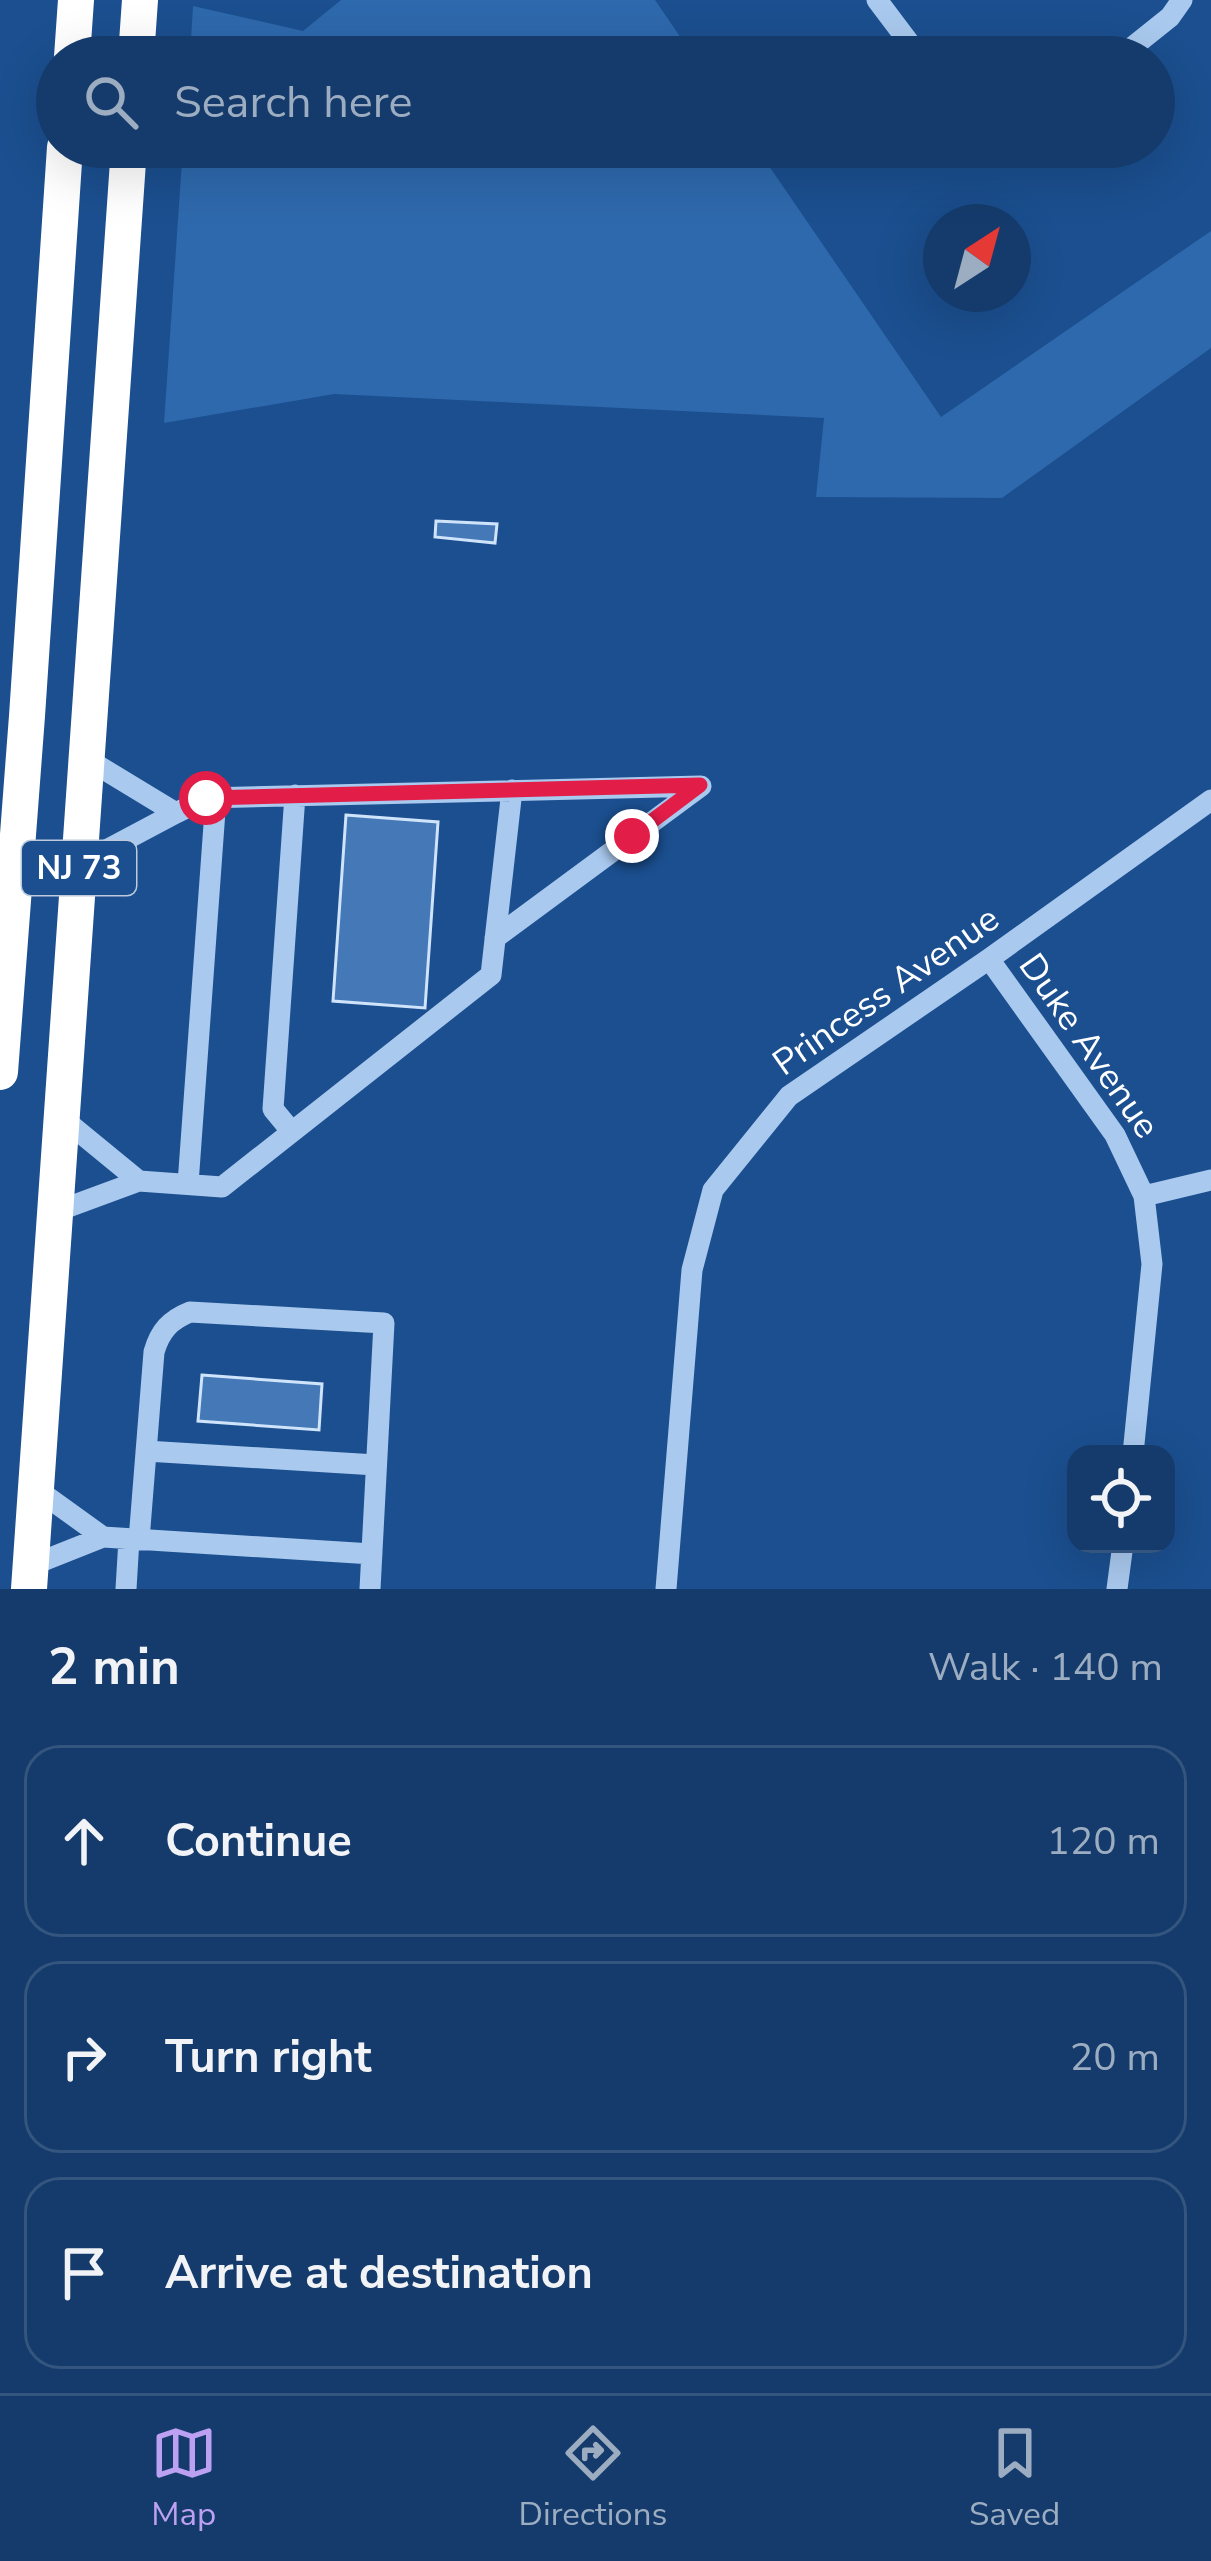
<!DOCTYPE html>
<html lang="en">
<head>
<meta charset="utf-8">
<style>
  :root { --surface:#143b6b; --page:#1d4271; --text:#f1f3f6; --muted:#9dadc1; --line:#33557e; --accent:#bca0f2 }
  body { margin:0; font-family:"Nunito Sans",sans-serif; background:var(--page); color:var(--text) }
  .controls { position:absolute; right:36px; bottom:36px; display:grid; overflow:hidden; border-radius:24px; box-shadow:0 12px 48px #0002 }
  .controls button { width:108px; height:108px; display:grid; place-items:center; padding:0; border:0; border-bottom:3px solid var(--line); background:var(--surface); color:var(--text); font:60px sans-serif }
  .compass { position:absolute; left:923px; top:204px; width:108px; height:108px; border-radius:50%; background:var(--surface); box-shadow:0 12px 48px #0002; rotate:36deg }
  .stop { position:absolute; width:36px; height:36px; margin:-27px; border:9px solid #e11d48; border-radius:50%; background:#fff }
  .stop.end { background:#e11d48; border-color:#fff; box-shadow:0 3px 12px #0008 }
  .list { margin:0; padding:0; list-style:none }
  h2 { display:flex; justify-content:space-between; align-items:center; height:156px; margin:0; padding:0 48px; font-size:51px }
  h2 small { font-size:39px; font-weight:400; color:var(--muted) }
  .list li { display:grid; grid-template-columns:78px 1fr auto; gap:36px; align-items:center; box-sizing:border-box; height:192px; margin:0 24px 24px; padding:0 24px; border:3px solid var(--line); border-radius:36px }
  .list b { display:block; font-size:45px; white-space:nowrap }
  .list em { font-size:39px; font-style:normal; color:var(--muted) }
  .icon { flex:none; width:66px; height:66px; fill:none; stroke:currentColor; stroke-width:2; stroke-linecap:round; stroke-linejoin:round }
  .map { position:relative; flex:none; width:1211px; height:1589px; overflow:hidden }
  .search { position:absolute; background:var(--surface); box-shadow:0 12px 48px #0002; left:36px; right:36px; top:36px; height:132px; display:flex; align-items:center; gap:30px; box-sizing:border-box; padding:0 42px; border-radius:66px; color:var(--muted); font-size:45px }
  .sheet { height:804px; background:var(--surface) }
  nav { display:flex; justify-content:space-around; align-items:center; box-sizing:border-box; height:168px; border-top:3px solid var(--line); background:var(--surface); font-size:33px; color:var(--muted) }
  nav a { display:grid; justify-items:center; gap:6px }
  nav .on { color:var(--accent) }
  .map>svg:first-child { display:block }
</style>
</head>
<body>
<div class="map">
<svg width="1211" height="1589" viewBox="0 0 1211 1589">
  <rect width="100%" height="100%" fill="#1b4f8f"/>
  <path fill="#2e69ad" d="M341 0H655L694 57H190L193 6 303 31Z
    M183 147H756L941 417 1211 231V348L1002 498 816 497 824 418 334 394 164 423Z"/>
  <path fill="#4478b7" stroke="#cfe3fa" stroke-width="3" d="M436 521 497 524 495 543 435 537Z
    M346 815 438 822 425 1008 333 1001Z
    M202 1375 322 1384 319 1430 198 1421Z"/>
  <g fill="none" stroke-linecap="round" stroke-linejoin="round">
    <path stroke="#a9c9ee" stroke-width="21" d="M877 0 920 57
      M1120 57 1170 17 1182 0
      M176 813 206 798 701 786 495 938
      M80 864 176 813 87 759
      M989 959 1115 1135 1144 1196 1152 1264 1133 1454
      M292 1132 273 1109 295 795
      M139 1181 222 1187 491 975 512 790
      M188 1184 216 797
      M1144 1196 1211 1180
      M55 1212 139 1181 61 1117
      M146 1451 376 1465
      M103 1537 372 1554
      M139 1540 154 1352C160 1331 170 1320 190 1312L384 1323 370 1589
      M30 1566 103 1537 35 1488
      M126 1589 129 1539
      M666 1589 692 1270 713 1190 789 1096 989 959 1211 800
      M1117 1589 1123 1544"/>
    <path stroke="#fff" stroke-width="36" d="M72 57 76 0
      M136 57 140 0
      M0 1072 27 716 65 147
      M29 1589 129 147"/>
  </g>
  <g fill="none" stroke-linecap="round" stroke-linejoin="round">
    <path stroke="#e11d48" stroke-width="15" d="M206 798 700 785 632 836"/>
  </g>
  <g text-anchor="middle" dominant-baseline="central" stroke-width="9" stroke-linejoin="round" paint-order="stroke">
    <rect fill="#1b4f8f" stroke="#bbcadd" stroke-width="3" x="22" y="841" width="114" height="54" rx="9"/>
    <g font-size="33" font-weight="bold" fill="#fff">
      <text x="79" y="868">NJ 73</text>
    </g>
    <g font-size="36" fill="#fff" stroke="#1b4f8f">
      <text transform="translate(886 991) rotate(-35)">Princess Avenue</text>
      <text transform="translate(1089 1046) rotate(55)">Duke Avenue</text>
    </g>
  </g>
</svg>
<div class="controls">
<button><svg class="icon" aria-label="locate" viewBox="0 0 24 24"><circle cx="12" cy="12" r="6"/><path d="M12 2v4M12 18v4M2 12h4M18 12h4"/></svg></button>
</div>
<svg class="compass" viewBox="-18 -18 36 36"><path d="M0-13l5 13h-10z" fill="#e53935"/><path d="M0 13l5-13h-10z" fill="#9dadc1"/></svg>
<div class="stop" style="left:206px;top:798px"></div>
<div class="stop end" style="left:632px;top:836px"></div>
<div class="search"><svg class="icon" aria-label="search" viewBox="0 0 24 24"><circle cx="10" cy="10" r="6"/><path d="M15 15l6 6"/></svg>Search here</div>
</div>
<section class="sheet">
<h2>2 min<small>Walk · 140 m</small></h2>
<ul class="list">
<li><svg class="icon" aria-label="ahead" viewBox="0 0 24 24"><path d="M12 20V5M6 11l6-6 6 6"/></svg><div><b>Continue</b></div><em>120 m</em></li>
<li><svg class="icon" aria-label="right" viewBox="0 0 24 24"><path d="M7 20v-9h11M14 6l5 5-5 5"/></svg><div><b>Turn right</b></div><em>20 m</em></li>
<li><svg class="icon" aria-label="arrive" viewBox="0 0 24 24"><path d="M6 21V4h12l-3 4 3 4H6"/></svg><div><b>Arrive at destination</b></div></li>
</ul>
</section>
<nav>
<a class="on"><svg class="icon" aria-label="map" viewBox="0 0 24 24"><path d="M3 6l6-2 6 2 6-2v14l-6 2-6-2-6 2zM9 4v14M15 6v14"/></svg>Map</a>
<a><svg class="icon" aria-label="directions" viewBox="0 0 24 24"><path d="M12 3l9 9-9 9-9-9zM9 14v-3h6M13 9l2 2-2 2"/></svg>Directions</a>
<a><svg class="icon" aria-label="saved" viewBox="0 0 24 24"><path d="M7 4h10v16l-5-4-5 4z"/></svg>Saved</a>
</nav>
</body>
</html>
